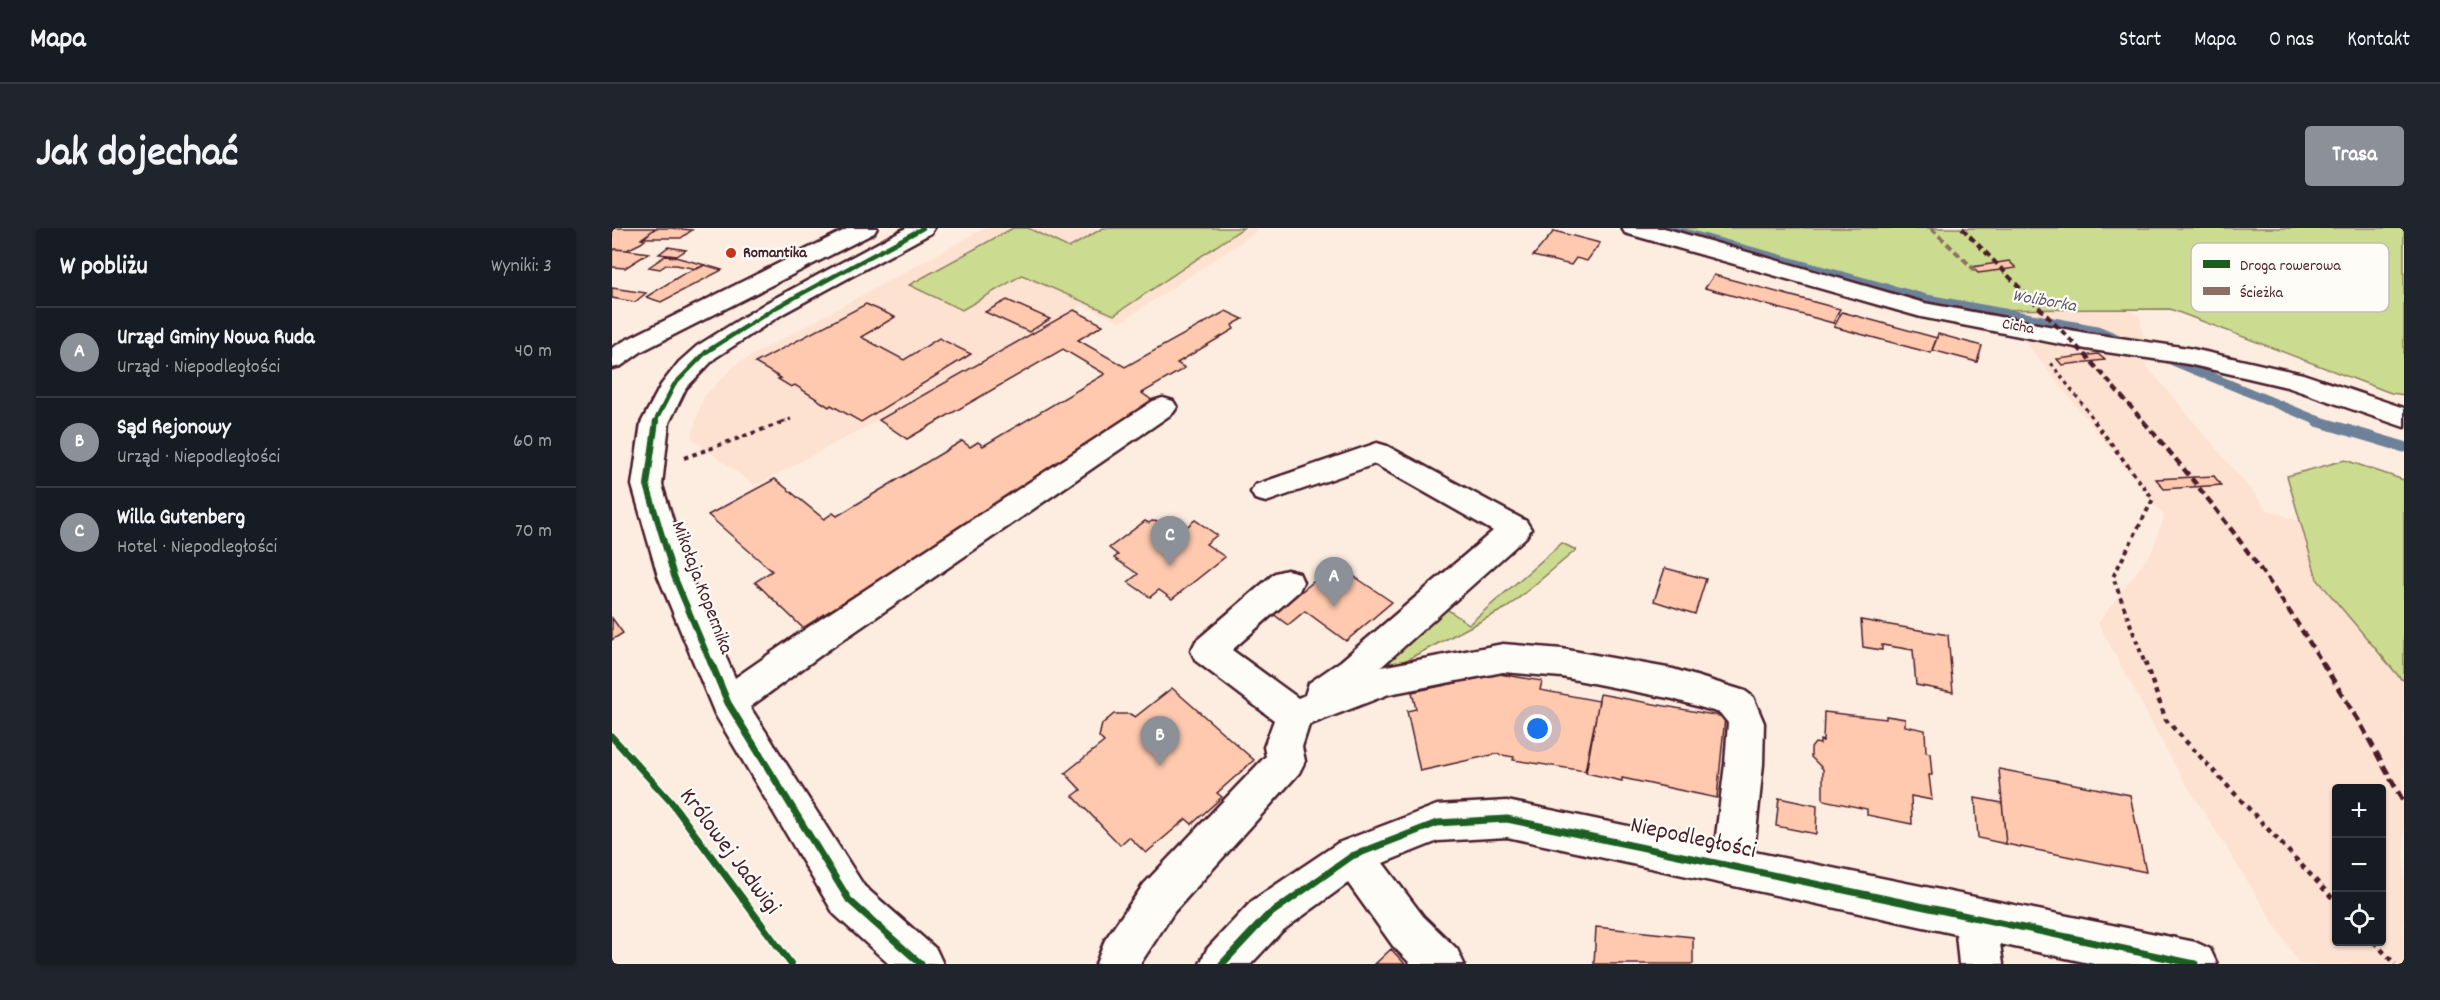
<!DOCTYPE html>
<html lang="pl">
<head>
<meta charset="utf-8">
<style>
  :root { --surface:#171b24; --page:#20242c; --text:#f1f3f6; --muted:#9ea1a6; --line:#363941; --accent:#8c9099 }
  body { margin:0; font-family:Dekko,sans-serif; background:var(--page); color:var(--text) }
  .controls { position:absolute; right:18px; bottom:18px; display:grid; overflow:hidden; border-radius:6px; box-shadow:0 2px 4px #0004 }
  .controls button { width:54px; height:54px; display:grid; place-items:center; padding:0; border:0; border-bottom:2px solid var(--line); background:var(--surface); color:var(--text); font:30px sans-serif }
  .you { position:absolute; left:926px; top:501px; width:21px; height:21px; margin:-15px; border:4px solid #fff; border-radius:50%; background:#1a73e8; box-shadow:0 0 0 9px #1a73e833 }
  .badge { display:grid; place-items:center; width:39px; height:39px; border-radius:50%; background:var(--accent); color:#fff; font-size:20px; font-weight:700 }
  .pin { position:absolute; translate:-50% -50px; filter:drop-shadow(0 2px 3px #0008) }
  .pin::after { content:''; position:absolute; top:32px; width:21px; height:18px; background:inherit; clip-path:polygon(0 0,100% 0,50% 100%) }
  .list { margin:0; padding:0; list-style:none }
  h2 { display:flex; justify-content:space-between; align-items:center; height:78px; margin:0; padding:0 24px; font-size:26px }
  h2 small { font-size:20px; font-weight:400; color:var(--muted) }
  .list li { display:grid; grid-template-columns:39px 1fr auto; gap:18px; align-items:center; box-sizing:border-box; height:90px; padding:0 24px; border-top:2px solid var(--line) }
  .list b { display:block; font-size:22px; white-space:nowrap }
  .list p { margin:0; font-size:20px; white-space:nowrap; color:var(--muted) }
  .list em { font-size:20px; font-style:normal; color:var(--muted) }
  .icon { flex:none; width:33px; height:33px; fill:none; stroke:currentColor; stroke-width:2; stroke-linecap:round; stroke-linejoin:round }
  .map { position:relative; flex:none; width:1792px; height:736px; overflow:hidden; border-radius:6px }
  header { display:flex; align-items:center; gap:36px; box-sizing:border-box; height:84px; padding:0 30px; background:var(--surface); border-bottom:2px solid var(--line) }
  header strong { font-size:28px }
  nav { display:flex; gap:33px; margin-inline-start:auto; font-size:21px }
  .intro { display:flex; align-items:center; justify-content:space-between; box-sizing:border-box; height:144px; padding:0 36px }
  h1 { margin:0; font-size:42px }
  .button { padding:15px 27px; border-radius:6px; background:var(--accent); color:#fff; font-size:21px; font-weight:700 }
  main { display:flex; gap:36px; padding:0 36px }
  aside { flex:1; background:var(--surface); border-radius:6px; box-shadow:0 2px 4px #0004 }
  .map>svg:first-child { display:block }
</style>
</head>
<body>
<header>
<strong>Mapa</strong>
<nav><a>Start</a><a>Mapa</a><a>O nas</a><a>Kontakt</a></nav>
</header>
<div class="intro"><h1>Jak dojechać</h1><a class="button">Trasa</a></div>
<main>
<aside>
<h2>W pobliżu<small>Wyniki: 3</small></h2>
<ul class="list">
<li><span class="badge">A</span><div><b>Urząd Gminy Nowa Ruda</b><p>Urząd · Niepodległości</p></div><em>40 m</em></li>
<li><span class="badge">B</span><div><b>Sąd Rejonowy</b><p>Urząd · Niepodległości</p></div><em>60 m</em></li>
<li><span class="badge">C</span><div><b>Willa Gutenberg</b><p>Hotel · Niepodległości</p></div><em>70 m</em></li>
</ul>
</aside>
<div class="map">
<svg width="1792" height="736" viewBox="0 0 1792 736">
  <rect width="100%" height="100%" fill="#fdede1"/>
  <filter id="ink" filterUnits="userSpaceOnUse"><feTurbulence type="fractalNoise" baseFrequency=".0167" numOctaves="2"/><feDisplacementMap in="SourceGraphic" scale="12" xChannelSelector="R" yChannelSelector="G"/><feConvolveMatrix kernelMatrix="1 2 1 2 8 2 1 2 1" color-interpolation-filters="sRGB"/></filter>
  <g filter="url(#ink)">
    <path fill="#fde2d2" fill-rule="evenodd" d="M373 0H650L509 94 471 77 267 192 143 258 79 210 91 169 124 136Z
      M1371 61 1479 63 1528 88 1535 138 1656 282 1792 328V736H1687L1563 538 1486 395 1540 323 1552 288ZM1724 560H1770V714H1724Z"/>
    <path fill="#cbdb90" stroke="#8a7d5e" stroke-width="1.5" d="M401 0H416L457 20 491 0H631L502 87 410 47 350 82 297 57Z
      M1021 0H1792V167L1779 165 1558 81 1309 82Z
      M1733 232 1792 252V452L1789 451 1705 351 1675 248Z
      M950 315 964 322 896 379 773 443 766 438 833 380 857 396Z"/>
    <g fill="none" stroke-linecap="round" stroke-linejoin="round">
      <path stroke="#6e819b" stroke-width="9" d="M1054 0 1315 71 1485 102 1516 115
        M1549 128 1709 194"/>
      <path stroke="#6e819b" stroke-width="11" d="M1705 193 1792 219"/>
    </g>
    <path fill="#fec9af" stroke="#4a1f2b" stroke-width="1.5" d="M0 0H44L29 11 33 12 29 15 15 22 0 21Z
      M43 0H59L80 2 69 10H32Z
      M942 3 988 15 975 33 964 30 959 37 921 28Z
      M56 19 74 22 65 28 47 26Z
      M3 21 15 22 37 25 13 40 0 39V23Z
      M53 28 63 29 93 37 85 41 64 37H54L48 41 37 39Z
      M1397 33 1404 40 1366 45 1360 39Z
      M93 37 110 42 49 74 34 69 71 46Z
      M1102 47 1228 81 1221 95 1093 60Z
      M0 60 34 65 23 74 0 70Z
      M395 72 438 91 417 104 373 84Z
      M254 76 283 89 249 109 292 132 327 110 359 126 249 194 219 177 217 179 183 157 179 159 166 151 169 150 143 135Z
      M462 82 491 97 466 112 513 139 614 83 631 91 620 97 622 101 565 135 573 140 530 165 544 175 191 400 143 354 160 343 96 287 163 251 212 291 221 285 225 288 350 213 358 219 366 214 371 218 493 146 451 121 295 211 267 192Z
      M1230 84 1325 110 1319 125 1222 99Z
      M1326 106 1370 118 1365 134 1320 122Z
      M1486 126 1493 132 1450 137 1445 131Z
      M1602 248 1609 257 1552 261 1544 251Z
      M555 290 572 301 583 292 605 307 594 316 613 329 560 371 547 362 538 369 516 354 526 346 502 330 506 327 497 320 533 293 537 295 540 293 550 294Z
      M724 336 780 374 734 413 693 383 676 397 661 386Z
      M1053 340 1094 351 1083 386 1042 373Z
      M0 390 11 405 0 412Z
      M1249 392 1336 407 1341 464 1304 457 1301 422 1270 417V422L1251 419Z
      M887 446 930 453 928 462 987 473 973 543 901 532 902 529 884 526 808 543 795 483 804 481 800 464Z
      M560 460 642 532 605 565 610 569 580 596 574 591 534 625 517 609 508 617 461 568 469 562 453 545 492 514 487 509 490 496 502 486H518L523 489Z
      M988 466 1113 489 1105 570 1010 550V553L974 545Z
      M1212 484 1274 491V488L1293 491V498L1313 502 1314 524 1318 525 1320 547H1317L1320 572 1299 568 1300 596 1255 587V581L1211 572V541L1199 529V520L1203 515 1208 516V512L1211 513Z
      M1387 541 1518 567 1534 644 1394 616Z
      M1167 570 1205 578 1204 606 1164 598Z
      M1363 570 1390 575 1394 616 1366 610Z
      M984 699 1081 709V736H982Z
      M779 721 793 736H763Z"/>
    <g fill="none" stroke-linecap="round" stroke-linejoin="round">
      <defs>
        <path id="minor" d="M237 0H265L262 5 30 123 9 138 0 140V120L12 113Z
          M294 0H322L319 5 172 85 103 130 74 160 57 195 50 257 78 348 123 450 192 402 541 173 551 170 561 173 565 179 561 185 216 422 138 479 252 658 324 721 331 736H277L222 686 103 486 46 348 20 257 29 195 49 157 67 134 85 118 154 75Z
          M1010 0H1052L1312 75 1474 105 1576 120 1691 146 1792 180V199L1675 159 1576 136 1474 121 1309 89 1013 5Z
          M765 215 775 218 914 293 919 301 914 309 769 439 891 416 950 421 1061 441 1133 463 1141 469 1152 495 1151 536 1142 624 1583 714 1598 721 1605 736H1482L1388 716 1391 736H1347L1344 706 895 609 826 613 771 635 811 688 845 721 852 736H799L781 718 736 655 670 703 639 736H588L595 721 640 673 726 615 825 577 895 573 1103 616 1113 536 1116 495 1108 485 1061 471 950 449 891 444 777 466 697 497 690 519 693 533 687 545 562 684 528 736H484L493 712 532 656 654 528 652 519 662 492 584 433 579 423 584 413 663 345 675 342 687 345 691 354 687 363 620 422 686 470 693 467 697 455 729 433 881 303 763 236 654 274 643 271 639 264 643 257Z"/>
      </defs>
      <use href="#minor" stroke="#4a1f2b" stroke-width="5"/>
      <path stroke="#4a1f2b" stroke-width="3" stroke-dasharray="4 4" stroke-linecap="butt" d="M1439 135 1484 194
        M169 194 179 191"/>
      <path stroke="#4a1f2b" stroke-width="4" stroke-dasharray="4.5 4.5" stroke-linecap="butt" d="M1482 193 1541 271 1501 349 1533 436
        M72 230 174 193"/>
      <path stroke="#4a1f2b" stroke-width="4.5" stroke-dasharray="5 5" stroke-linecap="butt" d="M1533 434 1554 492 1724 674
        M0 509 59 574 179 736
        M1762 714 1783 736"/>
      <use href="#minor" fill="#fdfcf7" fill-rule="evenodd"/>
      <path stroke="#4a1f2b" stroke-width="4" stroke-dasharray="7 4" stroke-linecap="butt" d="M1350 0 1477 131 1532 194"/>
      <path stroke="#4a1f2b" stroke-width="4.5" stroke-dasharray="8 4.5" stroke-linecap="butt" d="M1531 193C1597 268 1659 351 1711 436"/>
      <path stroke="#4a1f2b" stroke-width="5" stroke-dasharray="10 5" stroke-linecap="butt" d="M1710 434 1748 495 1792 575"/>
      <path stroke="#8d6e63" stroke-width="4" stroke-dasharray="7 4" stroke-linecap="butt" d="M1319 0 1366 45"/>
      <defs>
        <path id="cycleway-far2" d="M43 194 62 157 94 124 163 80 311 0"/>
        <path id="cycleway-far1" d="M44 193 35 257 62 348 99 436"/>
        <path id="cycleway" d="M99 434 116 475 237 672 309 736
          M0 509 59 574 179 736
          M610 736 655 688 740 628 825 595 895 591 1583 736"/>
      </defs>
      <use href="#cycleway-far2" stroke="#fdfcf7" stroke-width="8"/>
      <use href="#cycleway-far1" stroke="#fdfcf7" stroke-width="10"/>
      <use href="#cycleway" stroke="#fdfcf7" stroke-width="10"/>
      <use href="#cycleway-far2" stroke="#1b5e20" stroke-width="4.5"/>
      <use href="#cycleway-far1" stroke="#1b5e20" stroke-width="6"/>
      <use href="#cycleway" stroke="#1b5e20" stroke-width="7"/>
    </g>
  </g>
  <circle fill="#c8321e" stroke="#fdfcf7" stroke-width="2" cx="119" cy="25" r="6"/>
  <g text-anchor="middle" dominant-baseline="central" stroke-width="4.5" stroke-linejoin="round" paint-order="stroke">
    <g font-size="16" font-weight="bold" fill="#4a1f2b" stroke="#fdfcf7" text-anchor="start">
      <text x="131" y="25">Romantika</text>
    </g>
    <g font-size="16" fill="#4a1f2b" stroke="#fdfcf7">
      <text transform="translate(1406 99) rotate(10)">Cicha</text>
    </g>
    <g font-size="18" font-style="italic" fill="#5f586c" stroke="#fdfcf7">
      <text transform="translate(1432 74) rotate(10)">Woliborka</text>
    </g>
    <g font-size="20" fill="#4a1f2b" stroke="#fdfcf7">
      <text transform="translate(89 360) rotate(69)">Mikołaja Kopernika</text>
    </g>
    <g font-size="24" fill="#4a1f2b" stroke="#fdfcf7">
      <text transform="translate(1081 611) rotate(12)">Niepodległości</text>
      <text transform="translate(117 624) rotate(53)">Królowej Jadwigi</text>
    </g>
  </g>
  <rect x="1579" y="15" width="198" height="69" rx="9" fill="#fdfcf7" stroke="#c7baba" stroke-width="1.5"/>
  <rect x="1591" y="32" width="27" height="8" fill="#1b5e20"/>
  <rect x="1591" y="59" width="27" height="8" fill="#8d6e63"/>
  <g font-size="16" fill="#4a1f2b">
    <text x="1628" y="42">Droga rowerowa</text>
    <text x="1628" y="69">Ścieżka</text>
  </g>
</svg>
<div class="controls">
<button>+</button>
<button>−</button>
<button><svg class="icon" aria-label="locate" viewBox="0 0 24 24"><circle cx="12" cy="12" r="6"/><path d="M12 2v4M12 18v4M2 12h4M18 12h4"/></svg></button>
</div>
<div class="you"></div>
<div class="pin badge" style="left:722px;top:379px">A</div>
<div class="pin badge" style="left:548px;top:538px">B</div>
<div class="pin badge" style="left:558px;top:338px">C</div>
</div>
</main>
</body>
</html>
